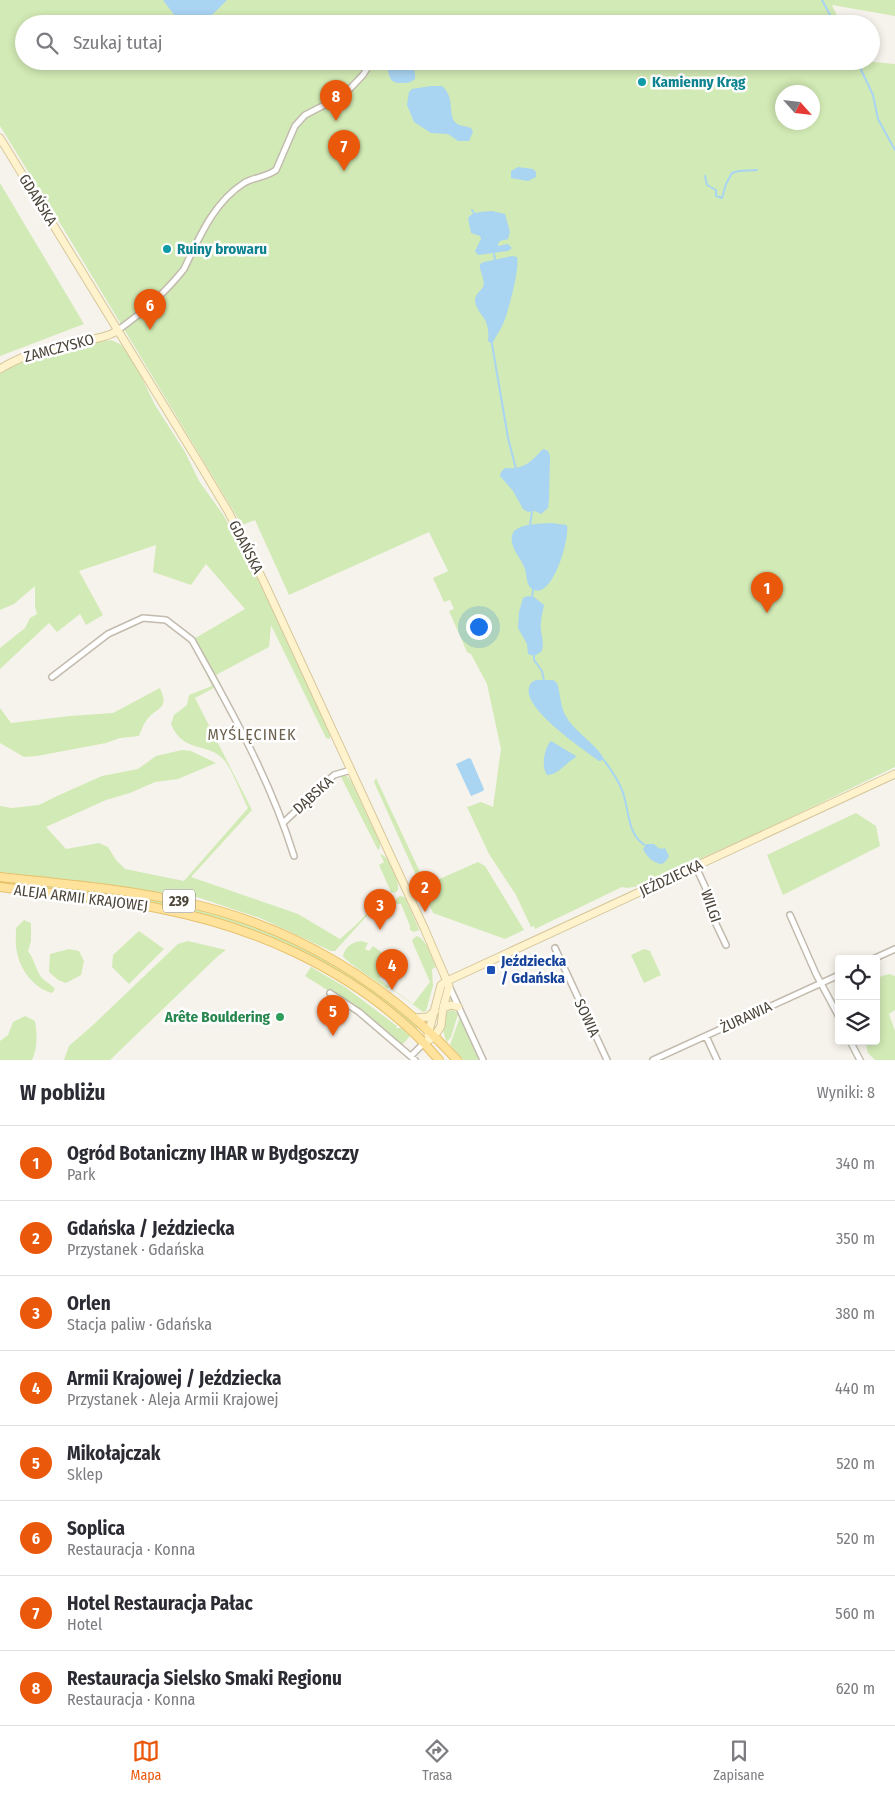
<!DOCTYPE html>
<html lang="pl">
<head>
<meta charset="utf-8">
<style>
  :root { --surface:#fff; --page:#f2f2f3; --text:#2b2b33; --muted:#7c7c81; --line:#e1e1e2; --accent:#ea580c }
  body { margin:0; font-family:"Fira Sans Condensed",sans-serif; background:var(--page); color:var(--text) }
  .controls { position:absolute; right:15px; bottom:15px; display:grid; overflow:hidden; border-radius:5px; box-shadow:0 2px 8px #0003 }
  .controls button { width:45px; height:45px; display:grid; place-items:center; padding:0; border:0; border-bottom:1px solid var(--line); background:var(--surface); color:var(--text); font:25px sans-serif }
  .compass { position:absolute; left:775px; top:85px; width:45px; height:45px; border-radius:50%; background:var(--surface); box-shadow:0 2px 8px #0003; rotate:117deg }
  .you { position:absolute; left:478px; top:626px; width:18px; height:18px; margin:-12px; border:4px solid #fff; border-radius:50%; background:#1a73e8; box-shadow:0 0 0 8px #1a73e833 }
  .badge { display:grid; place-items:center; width:32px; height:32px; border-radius:50%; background:var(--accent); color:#fff; font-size:16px; font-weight:700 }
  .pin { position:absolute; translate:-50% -41px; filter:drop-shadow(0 1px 2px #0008) }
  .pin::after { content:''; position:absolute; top:26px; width:18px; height:15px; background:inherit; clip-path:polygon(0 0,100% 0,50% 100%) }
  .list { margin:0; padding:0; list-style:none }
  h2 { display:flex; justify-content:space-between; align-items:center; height:65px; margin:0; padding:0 20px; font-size:21px }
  h2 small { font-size:16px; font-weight:400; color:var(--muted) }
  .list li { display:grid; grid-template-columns:32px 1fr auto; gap:15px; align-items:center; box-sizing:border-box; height:75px; padding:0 20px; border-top:1px solid var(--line) }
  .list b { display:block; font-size:19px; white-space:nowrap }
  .list p { margin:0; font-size:16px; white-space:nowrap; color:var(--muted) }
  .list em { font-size:16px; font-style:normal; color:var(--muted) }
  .icon { flex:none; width:28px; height:28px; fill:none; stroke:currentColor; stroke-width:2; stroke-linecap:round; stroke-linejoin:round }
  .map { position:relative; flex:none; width:895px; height:1060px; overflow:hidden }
  .search { position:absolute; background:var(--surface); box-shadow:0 2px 8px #0003; left:15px; right:15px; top:15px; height:55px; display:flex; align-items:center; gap:12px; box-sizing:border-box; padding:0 18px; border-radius:28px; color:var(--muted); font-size:19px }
  .sheet { height:665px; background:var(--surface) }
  nav { display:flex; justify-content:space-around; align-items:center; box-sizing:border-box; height:70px; border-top:1px solid var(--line); background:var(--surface); font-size:14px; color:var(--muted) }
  nav a { display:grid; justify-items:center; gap:2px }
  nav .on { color:var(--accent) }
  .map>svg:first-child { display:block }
</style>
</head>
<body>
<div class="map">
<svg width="895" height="1060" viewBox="0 0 895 1060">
  <rect width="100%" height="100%" fill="#f6f3ec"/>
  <path fill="#d2eab5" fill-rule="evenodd" d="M0 0H895V16L832 5 841 24H24V61H864L895 64V767L773 826 639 886 627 888 622 887 535 929 534 926 531 927 516 895 489 854 467 807 481 802 493 807 501 749 487 684 471 654 467 652 449 611 454 609 450 600 444 602 433 578 448 571 429 532 289 595 255 520 242 525 63 228 0 126ZM782 92H812V122H782Z
    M0 183 84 324 0 356Z
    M111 340 120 344 128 353 138 370 155 405 185 452 199 481 224 516 272 606 330 735V739L326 738 271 625 269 647 216 675 221 684 195 698 252 810 191 877 298 914 340 939 357 924 384 895 388 897 373 909 335 951H331L260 918 197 897 0 872V806L12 808 39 805 57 796 102 776 138 769 156 756 182 750 191 751 216 763 178 779 155 782 130 793 106 800 46 827 66 849 99 843 108 847 116 860 125 869 184 881 248 808C242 796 232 769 224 760 209 742 183 754 171 724L174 715 187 705 189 695 212 686 202 665 205 664 192 640 245 609 206 564 191 585 153 572 156 545 79 571 103 615 86 625 80 614 57 632 49 623 0 669V648L25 628 30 618 37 614 35 607V586L14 604 0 610V372L26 359 68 347 71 349 87 344Z
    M160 688C170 711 157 705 146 721 143 725 141 731 139 736L120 738 106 743 37 756 24 757 0 743V708L11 723 70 716 113 713Z
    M340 775 347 776 351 781 380 843V848L378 850Z
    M376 778 426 885 478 862 485 866 524 930 505 939 433 913 374 782Z
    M856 813 876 826 880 846 783 895 767 855Z
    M380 854C391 857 399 879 398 890L395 893 391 892 379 865 384 862Z
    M0 880C64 888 129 893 192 907 277 926 354 970 419 1027L416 1029C349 968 265 928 176 908 118 896 59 891 0 884Z
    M400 896 404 897 406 899 419 930 414 932 410 930V926L401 904H397L395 902 397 898Z
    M24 920 31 923V941L28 951C35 960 36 971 42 978 46 982 51 984 55 989L52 993C34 988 20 970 17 952 15 945 16 936 16 928Z
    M139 931 164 949 129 984 112 967 113 955Z
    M417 936C428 941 431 957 436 967L432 969 433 986 426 1011 423 1012 389 987 387 989C379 982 347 963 343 956 345 947 352 942 361 941L368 943 365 949 369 951 373 946 380 951 384 956 381 958 385 960 382 963 384 965 386 963V968L379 979 413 1004 430 982 412 941 414 938Z
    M188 941 226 950 218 956 110 1060H64L69 1046 93 1025 178 944Z
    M69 949 79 951 84 961 81 975 66 983 58 980 49 972 50 954Z
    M644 949 650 951 661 975 644 983 631 955Z
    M311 967 345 987 397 1026 396 1028H401L410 1036 402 1045 361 1011 305 976Z
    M889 974 895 976V1010L889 1014 895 1031V1060H875L868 1053 865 1041H876V980L879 977Z
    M453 1010 458 1014 451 1037 447 1042C442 1033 439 1011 453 1010Z
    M25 1016 35 1021C37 1035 38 1047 32 1060H0V1041L8 1035 13 1022Z
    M460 1017 479 1060H463L450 1045Z"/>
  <path fill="#a9d4f2" d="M163 0H227L214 13 199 24H181Z
    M386 61H419C411 67 416 71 415 79 411 82 409 83 404 83 387 84 390 75 386 61Z
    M431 86H442C456 98 447 115 456 123 459 126 466 126 471 128L473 132 469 141H458L448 134 431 133 414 122 407 105 409 92 412 89Z
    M518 167 533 169 536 172V177L528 181 511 178V171Z
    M492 211 505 214 510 232 508 239 500 241 498 244V246L508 244 512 248 508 251 478 255 475 251 481 239 480 236 471 233 468 218C473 211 484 212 492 211Z
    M512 256 517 257C520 267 509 308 505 319 502 328 496 336 492 344L488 341C489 335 488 327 486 322 483 315 476 310 475 301 475 294 480 292 483 287 486 280 479 272 480 264L484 262Z
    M544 449 548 451 550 456 549 500 548 508 541 514 535 511 528 512 523 509 513 491 500 476 501 472 505 468C523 470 530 463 542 450Z
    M551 523 567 525C570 538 553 598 534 590 526 587 527 576 525 569 522 560 513 551 512 542 511 539 512 534 514 531 523 523 541 524 551 523Z
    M528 596 534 597 544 605C543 611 541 617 541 622 539 633 546 642 541 652L534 656 528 654 527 644 518 628 519 612 523 598Z
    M536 680H553L557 683C561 695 560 708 567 718 575 732 600 747 604 760L599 761C585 750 512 703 532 682Z
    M551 741 576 756 575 758C565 763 560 774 547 775 541 767 544 748 551 741Z
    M469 758 471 759 484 789 483 791 471 796 456 764Z
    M647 844H654C658 848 660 850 665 848L669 856 666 861 662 864C653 863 647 857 643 849Z"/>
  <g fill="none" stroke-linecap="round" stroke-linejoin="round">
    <path stroke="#a9d4f2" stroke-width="2" d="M822 0 835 24
      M857 61 873 95 878 119 895 150
      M705 176 707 185 716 190V196L722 198 726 184 732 173 739 171 757 170
      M472 210 474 213
      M494 254 495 259
      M492 344 508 438 516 469
      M530 525 532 512
      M532 597 533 590
      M534 656V660L542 671 544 681
      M604 760C611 770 618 779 622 790 630 810 626 834 646 846"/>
    <defs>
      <path id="street" d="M118 330C142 313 166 292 184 269 199 238 213 203 244 183 254 177 267 177 276 170L295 126 305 115 344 95 363 75 368 67
        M52 677 108 634 143 618 166 620 192 640C231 710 270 779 294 856
        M283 823 334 775 351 770
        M696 867 712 902 716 924 726 945
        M790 915 816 974 839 1017
        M555 948 607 1060
        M873 959 895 949
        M449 986 483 1060
        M330 993 359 1012 415 1060
        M706 1036 717 1060
        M850 1041 860 1060
        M411 1056 424 1043
        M653 1060 839 975"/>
      <path id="secondary" d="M0 138 201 466 229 513 263 580 425 930 449 986 443 1008 441 1026 434 1037 424 1043
        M0 369C22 355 48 348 73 343 88 339 106 339 118 330
        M443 1008 451 1005 458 1007
        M414 1018 428 1017 435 1011
        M428 1035 441 985 447 981 895 774"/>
      <path id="primary" d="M0 877C64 884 129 889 192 904 293 927 387 983 457 1060
        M0 887C54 894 108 898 162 909 253 927 342 966 411 1030 421 1039 430 1050 439 1060"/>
    </defs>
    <use href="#street" stroke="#c2bbae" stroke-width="8"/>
    <use href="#secondary" stroke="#d6c79b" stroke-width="9"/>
    <use href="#primary" stroke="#e6c16a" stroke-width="10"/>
    <use href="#street" stroke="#fff" stroke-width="5"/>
    <use href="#secondary" stroke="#fff3cd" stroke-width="7"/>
    <use href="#primary" stroke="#ffe39c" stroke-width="8"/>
  </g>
  <g fill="#0f9aa8" stroke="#fff" stroke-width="2">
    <circle cx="642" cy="82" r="5"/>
    <circle cx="167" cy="249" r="5"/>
  </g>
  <rect fill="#1a4fb4" stroke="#fff" stroke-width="2" x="486" y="965" width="10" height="10" rx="2.5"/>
  <circle fill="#2e9e5b" stroke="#fff" stroke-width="2" cx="280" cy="1017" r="5"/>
  <g text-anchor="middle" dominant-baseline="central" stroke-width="5" stroke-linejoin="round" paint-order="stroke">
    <rect fill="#fff" stroke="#817c74" stroke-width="1" x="163" y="889.5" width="32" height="23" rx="4"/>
    <g font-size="14" font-weight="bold" fill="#4b4439">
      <text x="179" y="901">239</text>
    </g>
    <g font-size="15" font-weight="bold" fill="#0d838f" stroke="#fff" text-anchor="start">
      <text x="652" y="82">Kamienny Krąg</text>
      <text x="177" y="249">Ruiny browaru</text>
    </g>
    <g font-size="15" fill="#4b4439" stroke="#fff">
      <text transform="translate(38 200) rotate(58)">GDAŃSKA</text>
      <text transform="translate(59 348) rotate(-15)">ZAMCZYSKO</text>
      <text transform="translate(246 547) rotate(63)">GDAŃSKA</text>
      <text transform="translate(313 795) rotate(-42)">DĄBSKA</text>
      <text transform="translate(671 878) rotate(-25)">JEŹDZIECKA</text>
      <text transform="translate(81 898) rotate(7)">ALEJA ARMII KRAJOWEJ</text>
      <text transform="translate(711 906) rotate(71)">WILGI</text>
      <text transform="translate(746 1017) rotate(-25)">ŻURAWIA</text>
      <text transform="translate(587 1018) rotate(65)">SOWIA</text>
    </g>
    <g font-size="15" font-weight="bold" fill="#164399" stroke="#fff" text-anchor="start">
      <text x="501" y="961">Jeździecka<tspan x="501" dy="17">/ Gdańska</tspan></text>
    </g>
    <g font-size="15" font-weight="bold" fill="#27864d" stroke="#fff" text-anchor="end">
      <text x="270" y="1017">Arête Bouldering</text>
    </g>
    <g font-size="16" letter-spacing="1" fill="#6e6250" stroke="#fff">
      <text x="252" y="734">MYŚLĘCINEK</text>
    </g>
  </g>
</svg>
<div class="controls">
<button><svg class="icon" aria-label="locate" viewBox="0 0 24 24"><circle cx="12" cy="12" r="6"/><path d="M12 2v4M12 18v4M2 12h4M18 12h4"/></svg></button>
<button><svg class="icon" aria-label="layers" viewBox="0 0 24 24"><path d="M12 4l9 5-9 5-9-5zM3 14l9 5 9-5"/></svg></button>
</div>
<svg class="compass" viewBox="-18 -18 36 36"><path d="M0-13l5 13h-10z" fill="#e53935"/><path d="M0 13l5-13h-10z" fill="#7c7c81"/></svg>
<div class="you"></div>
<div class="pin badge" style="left:767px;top:613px">1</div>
<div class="pin badge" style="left:425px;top:912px">2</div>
<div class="pin badge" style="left:380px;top:930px">3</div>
<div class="pin badge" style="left:392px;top:990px">4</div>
<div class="pin badge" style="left:333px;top:1036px">5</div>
<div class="pin badge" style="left:150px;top:330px">6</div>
<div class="pin badge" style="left:344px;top:171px">7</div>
<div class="pin badge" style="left:336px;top:121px">8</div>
<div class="search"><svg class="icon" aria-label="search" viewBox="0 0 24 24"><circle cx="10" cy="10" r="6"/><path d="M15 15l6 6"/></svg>Szukaj tutaj</div>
</div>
<section class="sheet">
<h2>W pobliżu<small>Wyniki: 8</small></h2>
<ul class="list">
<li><span class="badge">1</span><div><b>Ogród Botaniczny IHAR w Bydgoszczy</b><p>Park</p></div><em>340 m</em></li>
<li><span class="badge">2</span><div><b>Gdańska / Jeździecka</b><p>Przystanek · Gdańska</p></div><em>350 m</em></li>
<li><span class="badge">3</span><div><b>Orlen</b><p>Stacja paliw · Gdańska</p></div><em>380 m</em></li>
<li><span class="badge">4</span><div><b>Armii Krajowej / Jeździecka</b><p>Przystanek · Aleja Armii Krajowej</p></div><em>440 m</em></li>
<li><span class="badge">5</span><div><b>Mikołajczak</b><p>Sklep</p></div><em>520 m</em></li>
<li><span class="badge">6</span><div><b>Soplica</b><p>Restauracja · Konna</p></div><em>520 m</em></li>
<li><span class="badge">7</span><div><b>Hotel Restauracja Pałac</b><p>Hotel</p></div><em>560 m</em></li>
<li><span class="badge">8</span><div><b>Restauracja Sielsko Smaki Regionu</b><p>Restauracja · Konna</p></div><em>620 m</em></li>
</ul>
</section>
<nav>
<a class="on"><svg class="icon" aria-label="map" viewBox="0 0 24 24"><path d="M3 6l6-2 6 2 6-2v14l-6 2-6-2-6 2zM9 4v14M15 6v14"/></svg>Mapa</a>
<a><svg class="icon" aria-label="directions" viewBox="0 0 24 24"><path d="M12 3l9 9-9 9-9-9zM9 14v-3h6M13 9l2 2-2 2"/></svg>Trasa</a>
<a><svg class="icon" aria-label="saved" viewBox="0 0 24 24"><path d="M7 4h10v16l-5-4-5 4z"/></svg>Zapisane</a>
</nav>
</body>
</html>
